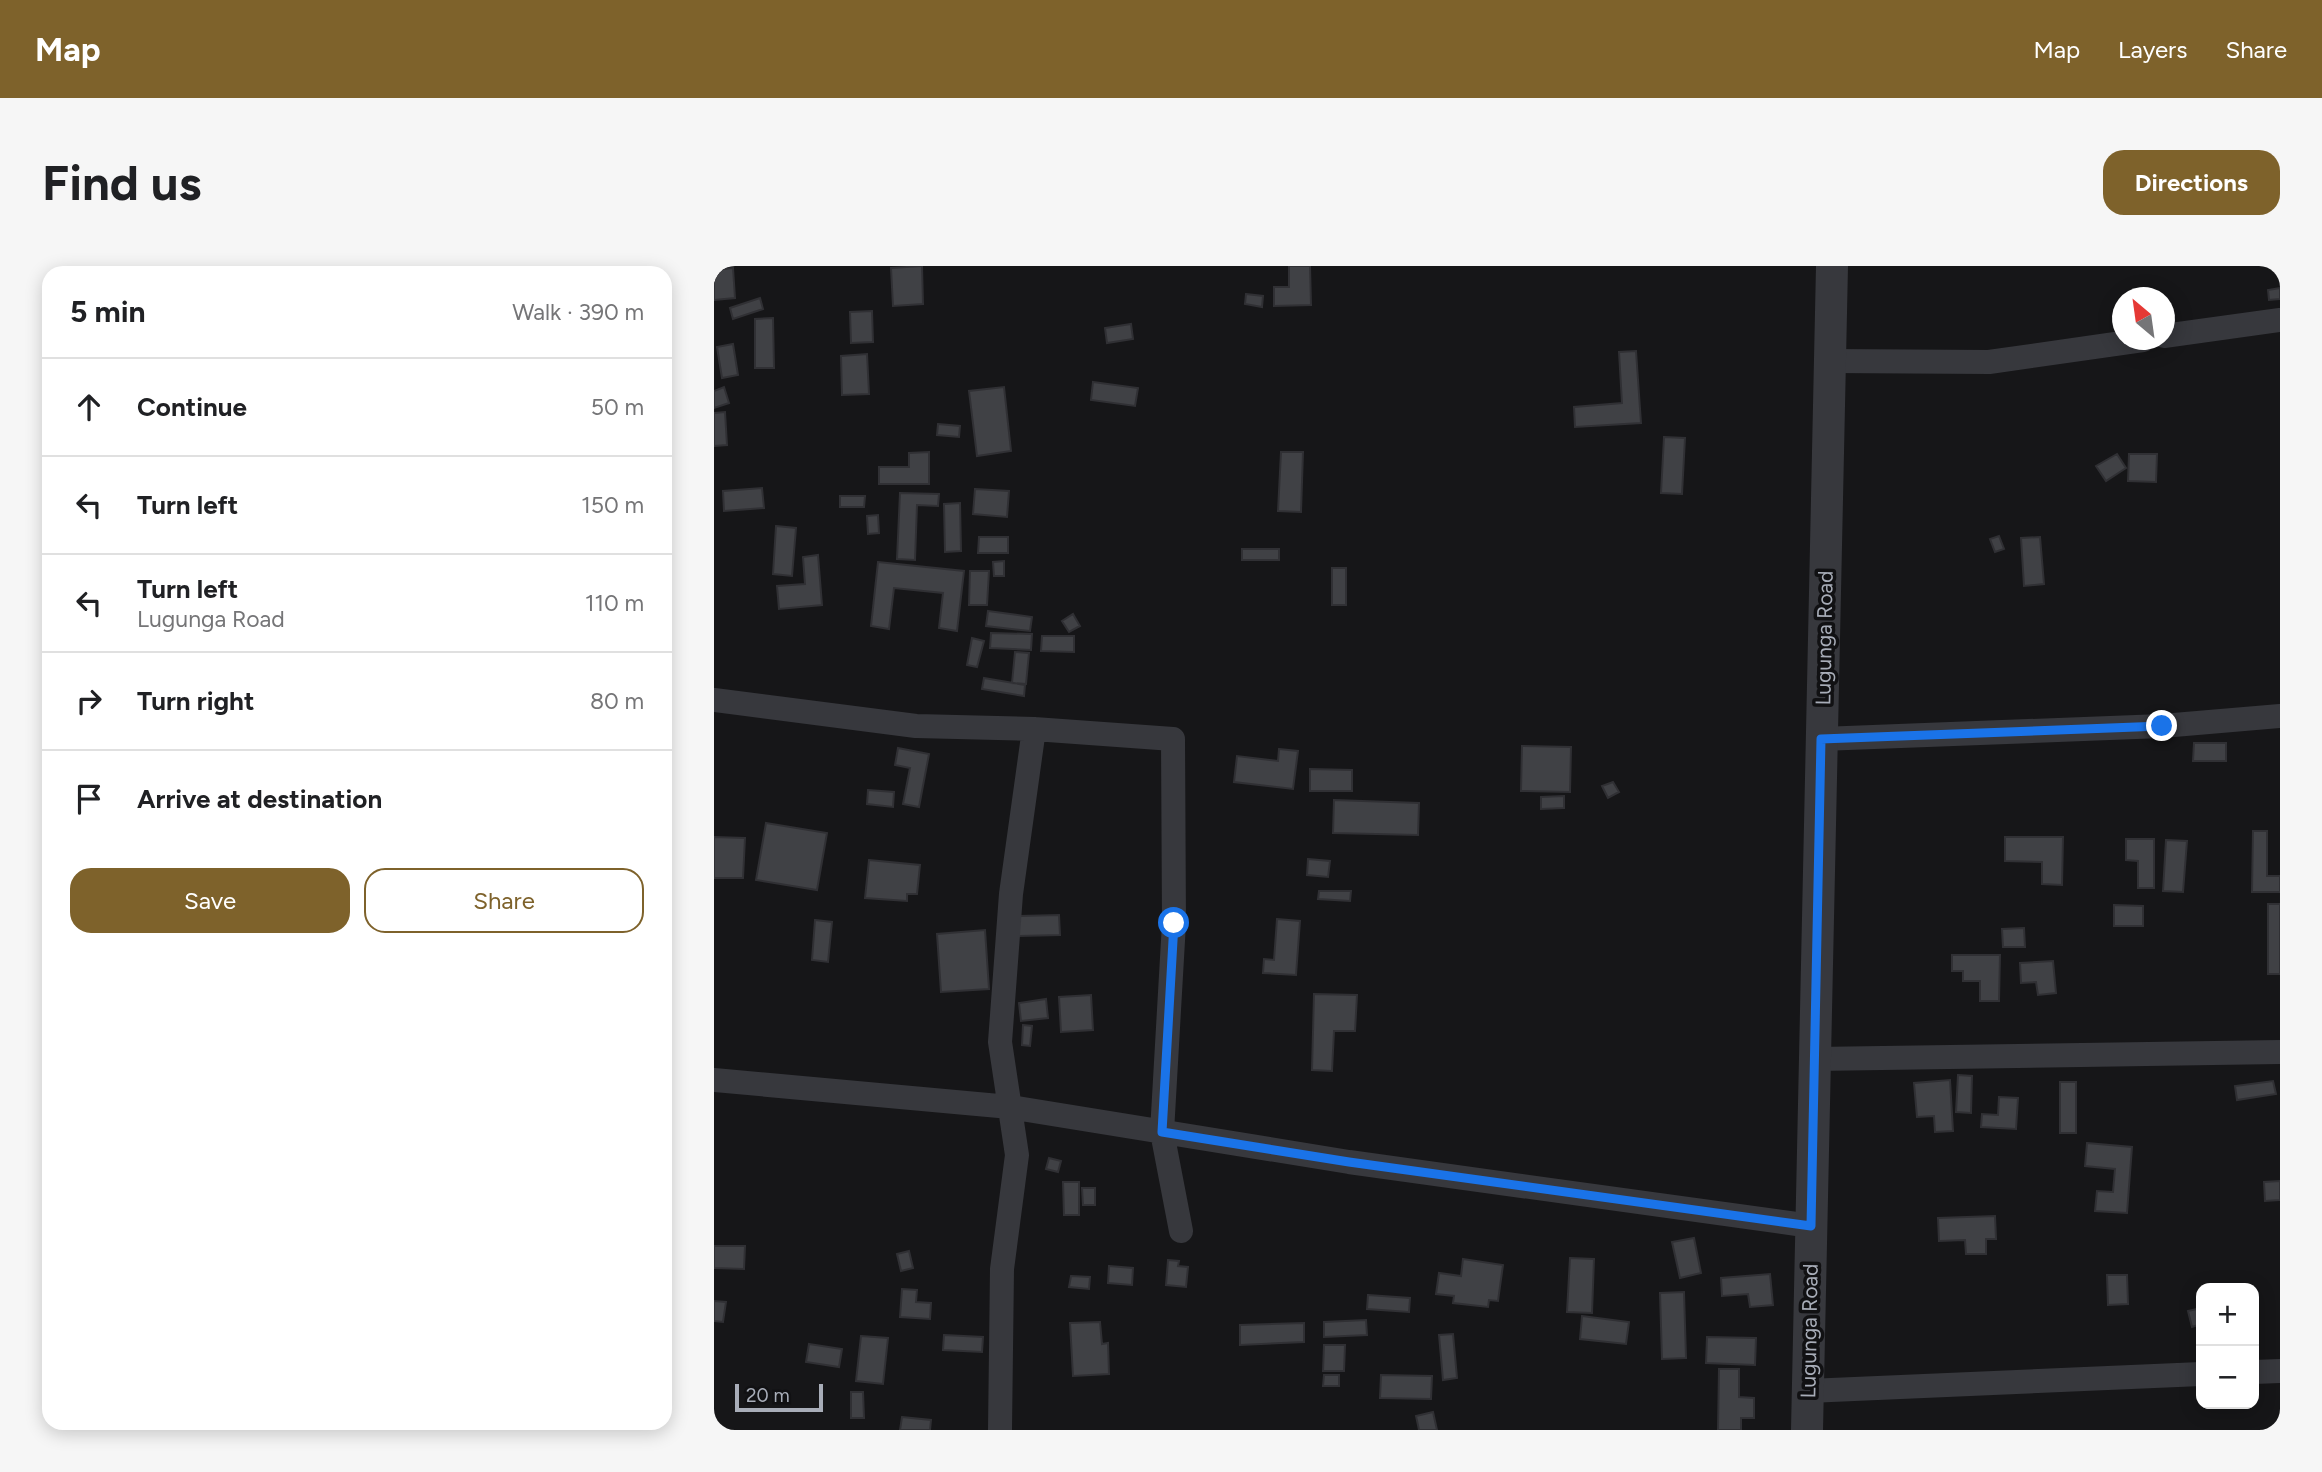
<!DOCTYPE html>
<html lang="en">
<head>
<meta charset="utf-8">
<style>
  :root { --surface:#fff; --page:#f6f6f6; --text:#202124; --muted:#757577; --line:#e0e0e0; --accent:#7e622b }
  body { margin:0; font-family:Figtree,sans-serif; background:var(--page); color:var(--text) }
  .controls { position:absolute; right:21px; bottom:21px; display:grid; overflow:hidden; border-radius:14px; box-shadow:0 4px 18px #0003 }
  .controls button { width:63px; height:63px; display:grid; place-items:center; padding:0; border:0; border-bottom:2px solid var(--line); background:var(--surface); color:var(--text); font:35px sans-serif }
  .compass { position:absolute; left:1398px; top:21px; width:63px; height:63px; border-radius:50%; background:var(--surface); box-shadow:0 4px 18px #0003; rotate:331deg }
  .scale { position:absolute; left:21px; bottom:18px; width:88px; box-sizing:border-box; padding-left:7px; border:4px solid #a8adb8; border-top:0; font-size:19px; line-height:24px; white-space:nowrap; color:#a8adb8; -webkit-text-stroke:5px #111113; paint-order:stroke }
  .stop { position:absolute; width:21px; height:21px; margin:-16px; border:5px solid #1a73e8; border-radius:50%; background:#fff }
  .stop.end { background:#1a73e8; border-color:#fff; box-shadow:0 2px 7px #0008 }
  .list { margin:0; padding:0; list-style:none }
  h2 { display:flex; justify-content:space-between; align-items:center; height:91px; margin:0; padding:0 28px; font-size:30px }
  h2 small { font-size:23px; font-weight:400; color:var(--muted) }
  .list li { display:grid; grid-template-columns:46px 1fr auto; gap:21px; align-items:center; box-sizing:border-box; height:98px; padding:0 28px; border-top:2px solid var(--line) }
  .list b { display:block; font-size:26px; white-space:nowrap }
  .list p { margin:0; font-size:23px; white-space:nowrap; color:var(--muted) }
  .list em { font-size:23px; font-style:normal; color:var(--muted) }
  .actions { display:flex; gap:14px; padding:21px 28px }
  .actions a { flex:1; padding:16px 0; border:2px solid var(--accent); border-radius:21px; text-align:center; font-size:24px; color:var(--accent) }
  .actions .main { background:var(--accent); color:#fff }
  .icon { flex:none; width:38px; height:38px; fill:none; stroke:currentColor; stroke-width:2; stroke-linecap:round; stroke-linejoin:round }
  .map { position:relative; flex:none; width:1566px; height:1164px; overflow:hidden; border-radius:21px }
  header { display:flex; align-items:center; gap:42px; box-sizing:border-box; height:98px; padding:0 35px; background:var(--accent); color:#fff }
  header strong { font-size:33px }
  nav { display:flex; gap:38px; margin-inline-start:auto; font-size:24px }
  .intro { display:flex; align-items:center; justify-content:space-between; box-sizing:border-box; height:168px; padding:0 42px }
  h1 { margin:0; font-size:49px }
  .button { padding:18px 32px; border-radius:21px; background:var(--accent); color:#fff; font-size:24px; font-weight:700 }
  main { display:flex; gap:42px; padding:0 42px }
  aside { flex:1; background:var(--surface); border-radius:21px; box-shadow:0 4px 18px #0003 }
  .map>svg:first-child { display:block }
</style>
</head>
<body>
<header>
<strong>Map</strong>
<nav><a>Map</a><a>Layers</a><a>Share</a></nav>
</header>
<div class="intro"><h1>Find us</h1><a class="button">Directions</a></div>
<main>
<aside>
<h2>5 min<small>Walk · 390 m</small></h2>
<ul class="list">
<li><svg class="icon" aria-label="ahead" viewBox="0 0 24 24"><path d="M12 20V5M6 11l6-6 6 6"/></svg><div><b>Continue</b></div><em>50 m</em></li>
<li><svg class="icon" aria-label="left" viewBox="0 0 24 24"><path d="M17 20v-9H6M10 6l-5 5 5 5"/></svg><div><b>Turn left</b></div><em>150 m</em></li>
<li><svg class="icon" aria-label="left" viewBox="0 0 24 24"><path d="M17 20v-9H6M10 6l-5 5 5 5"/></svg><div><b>Turn left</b><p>Lugunga Road</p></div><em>110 m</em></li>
<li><svg class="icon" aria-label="right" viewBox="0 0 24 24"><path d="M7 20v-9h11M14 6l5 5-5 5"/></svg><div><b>Turn right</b></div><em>80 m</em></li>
<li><svg class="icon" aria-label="arrive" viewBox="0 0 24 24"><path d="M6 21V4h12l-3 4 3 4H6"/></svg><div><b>Arrive at destination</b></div></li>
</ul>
<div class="actions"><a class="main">Save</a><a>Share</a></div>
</aside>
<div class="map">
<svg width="1566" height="1164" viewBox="0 0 1566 1164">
  <rect width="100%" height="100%" fill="#161618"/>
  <path fill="#404145" stroke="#303034" stroke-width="2" d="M208 0 209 38 179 40 177 2Z
    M575 0H596L597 39 560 40V21H575Z
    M19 2 21 32 0 34V4Z
    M1566 22V33L1555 34 1554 24Z
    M532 28 549 30 548 41 531 38Z
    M46 32 49 43 19 53 16 42Z
    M158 45 159 76 137 77 136 46Z
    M59 52 60 102H41V53Z
    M417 58 419 73 393 77 391 62Z
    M19 78 24 109 8 112 3 81Z
    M922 85 927 157 861 161 860 141 908 137 905 86Z
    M153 88 155 128 128 129 127 90Z
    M379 116 424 122 421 140 377 134Z
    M10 121 15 137 0 142V125Z
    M290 121 297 185 263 190 255 125Z
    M11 146 13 179 0 180V147Z
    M224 158 246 160 245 171 223 169Z
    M950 171 971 172 968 228 947 227Z
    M215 186V218H165V201H195V187Z
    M567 186H589L587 246 564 245Z
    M1403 188 1412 202 1392 215 1382 200Z
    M1415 188H1443L1442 216 1414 215Z
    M48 222 50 242 10 245 9 225Z
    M261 223 295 225 293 251 259 248Z
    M186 227 225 228 224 240 203 239 201 294 183 293Z
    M126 230H151L150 241H126Z
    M246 237 247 285 231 286 230 238Z
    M164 249 165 267 154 268 153 250Z
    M62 260 82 262 78 310 59 308Z
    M1285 270 1290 283 1281 286 1276 273Z
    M265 271H294V287H264Z
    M1326 271 1330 318 1310 320 1307 272Z
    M528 283H565V294H528Z
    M104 289 108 339 65 343 63 320 91 318 89 291Z
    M290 295V310H280L279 296Z
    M164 296 250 305 243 365 225 362 229 327 180 322 175 363 157 360Z
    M618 302H632V339H618Z
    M256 305H275L273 339H255Z
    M274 345 318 351 316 365 272 360Z
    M359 348 366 360 355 366 348 355Z
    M277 367 318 368 317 384 276 382Z
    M328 370H360V386L327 385Z
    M258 372 270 375 263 401 253 399Z
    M301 386 315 387 312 418 298 417Z
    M270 412 311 419 310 430 268 423Z
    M1480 477H1512V495H1479Z
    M808 480 857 481 856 526 807 525Z
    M184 482 215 488 205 541 189 538 196 502 181 499Z
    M565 483 584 485 579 523 520 516 523 490 564 495Z
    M596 503 638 504V525H596Z
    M899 516 905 526 894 532 888 520Z
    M154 524 180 526 179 541 153 538Z
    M850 530V542L827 543V531Z
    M620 534 705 537 704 569 619 567Z
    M52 557 113 567 103 624 42 614Z
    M1539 565H1553V610H1566V626H1538Z
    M0 571 31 572 29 612H0Z
    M1291 571H1349L1348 619 1328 618V596L1291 595Z
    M1412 573H1440V622H1424V595L1412 594Z
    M1452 574 1473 575 1469 626 1449 625Z
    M594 593 616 595 614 611 593 609Z
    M155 594 206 599 203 628H193V635L151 632Z
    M605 625H637L636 635 604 633Z
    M1554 638H1566V708H1554Z
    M1400 639 1429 640V660H1400Z
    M345 649 346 669 305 670V650Z
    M563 653 586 655 582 709 549 707 550 693 560 694Z
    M101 654 118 656 114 696 98 694Z
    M1310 662 1311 681H1289L1288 663Z
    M271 664 275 723 227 726 223 668Z
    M1238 689H1286L1285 735H1266V715H1249V705H1238Z
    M1339 695 1342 727 1324 729 1322 716 1307 717 1306 697Z
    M600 728 643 729 641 765H620L618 805 598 804Z
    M377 729 379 764 347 766 345 731Z
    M332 733 334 752 307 755 305 737Z
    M309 759 318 760 316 780 308 779Z
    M1244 809 1258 810 1257 847 1242 846Z
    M1236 814 1239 865 1221 866 1220 850 1203 851 1200 817Z
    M1559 815 1562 828 1523 834 1521 820Z
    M1346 816H1362V867H1346Z
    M1285 831 1304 832 1302 863 1267 861 1268 848 1284 849Z
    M1373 877 1418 881 1413 947 1381 945 1383 925 1399 926 1401 903 1371 900Z
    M335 892 347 895 344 906 332 903Z
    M1566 915V934L1551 935 1550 916Z
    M349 916H365V949H350Z
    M368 922H381V939H369Z
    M1281 950 1282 973H1272V988H1252L1251 974 1225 975 1224 952Z
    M980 972 987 1007 966 1012 958 976Z
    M0 980H31L30 1003 0 1002Z
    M195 985 199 1002 187 1005 183 988Z
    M856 992 880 993 878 1047 853 1046Z
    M749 993 789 999 784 1035 775 1034 774 1041 739 1037 740 1030 722 1028 725 1007 747 1010Z
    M454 994 465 995 464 1000 474 1001 472 1021 452 1019Z
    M395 1000 419 1002 418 1019 394 1017Z
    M1056 1008 1059 1039 1036 1041 1034 1028 1008 1030 1007 1012Z
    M1393 1009H1413L1414 1038 1394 1039Z
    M357 1010 376 1011 375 1023 355 1021Z
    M188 1023 203 1024 202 1036 217 1037 216 1053 186 1051Z
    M970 1026 972 1092 948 1093 946 1027Z
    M654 1029 696 1032 695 1046 653 1043Z
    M0 1035 12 1036 9 1056 0 1055Z
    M1487 1042V1058L1478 1061 1474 1045Z
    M868 1050 915 1056 912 1078 866 1073Z
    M652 1054 653 1069 610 1071V1056Z
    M386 1056 388 1078 394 1077 395 1108 359 1110 356 1057Z
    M590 1057V1076L526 1079V1059Z
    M739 1068 743 1112 729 1114 725 1069Z
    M230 1069 269 1071 268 1086 229 1084Z
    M147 1070 174 1072 169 1118 142 1115Z
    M993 1071 1042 1072 1041 1099 992 1097Z
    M95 1078 128 1083 125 1101 92 1096Z
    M610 1079H631L630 1105H609Z
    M1005 1103H1025V1131L1040 1132V1152H1027V1164H1004Z
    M610 1109H625V1120H609Z
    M667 1109 718 1110 717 1133 666 1132Z
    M137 1126H149L150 1152H137Z
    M719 1146 723 1164H705L702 1150Z
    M188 1151 217 1154 216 1164H186Z"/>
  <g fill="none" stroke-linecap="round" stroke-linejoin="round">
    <path stroke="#37383d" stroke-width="24" d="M1450 70 1566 54
      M1116 95 1275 96 1429 74
      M0 434 202 460 320 463 459 473 460 657 448 866 467 965
      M1107 473 1448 460 1566 450
      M1101 793 1566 786
      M0 814 296 841 635 896 1097 960
      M1540 1106 1566 1105
      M1094 1125 1487 1108
      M286 1164 288 1003 303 889 286 776 297 628 320 463"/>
    <path stroke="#37383d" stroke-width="32" d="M1093 1164 1118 0"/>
  </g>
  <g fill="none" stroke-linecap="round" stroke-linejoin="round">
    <path stroke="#1a73e8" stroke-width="9" d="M460 657 448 866 635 896 1097 960 1107 473 1448 460"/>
  </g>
  <g text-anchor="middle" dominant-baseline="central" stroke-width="7" stroke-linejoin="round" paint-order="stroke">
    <g font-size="21" fill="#a8adb8" stroke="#111113">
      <text transform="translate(1110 372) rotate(-89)">Lugunga Road</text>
      <text transform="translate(1095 1065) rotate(-89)">Lugunga Road</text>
    </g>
  </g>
</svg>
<div class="controls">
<button>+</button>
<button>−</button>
</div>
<svg class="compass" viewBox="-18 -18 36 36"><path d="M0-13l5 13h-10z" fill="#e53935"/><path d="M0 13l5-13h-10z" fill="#757577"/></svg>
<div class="scale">20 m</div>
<div class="stop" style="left:460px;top:657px"></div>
<div class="stop end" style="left:1448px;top:460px"></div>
</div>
</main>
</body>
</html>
